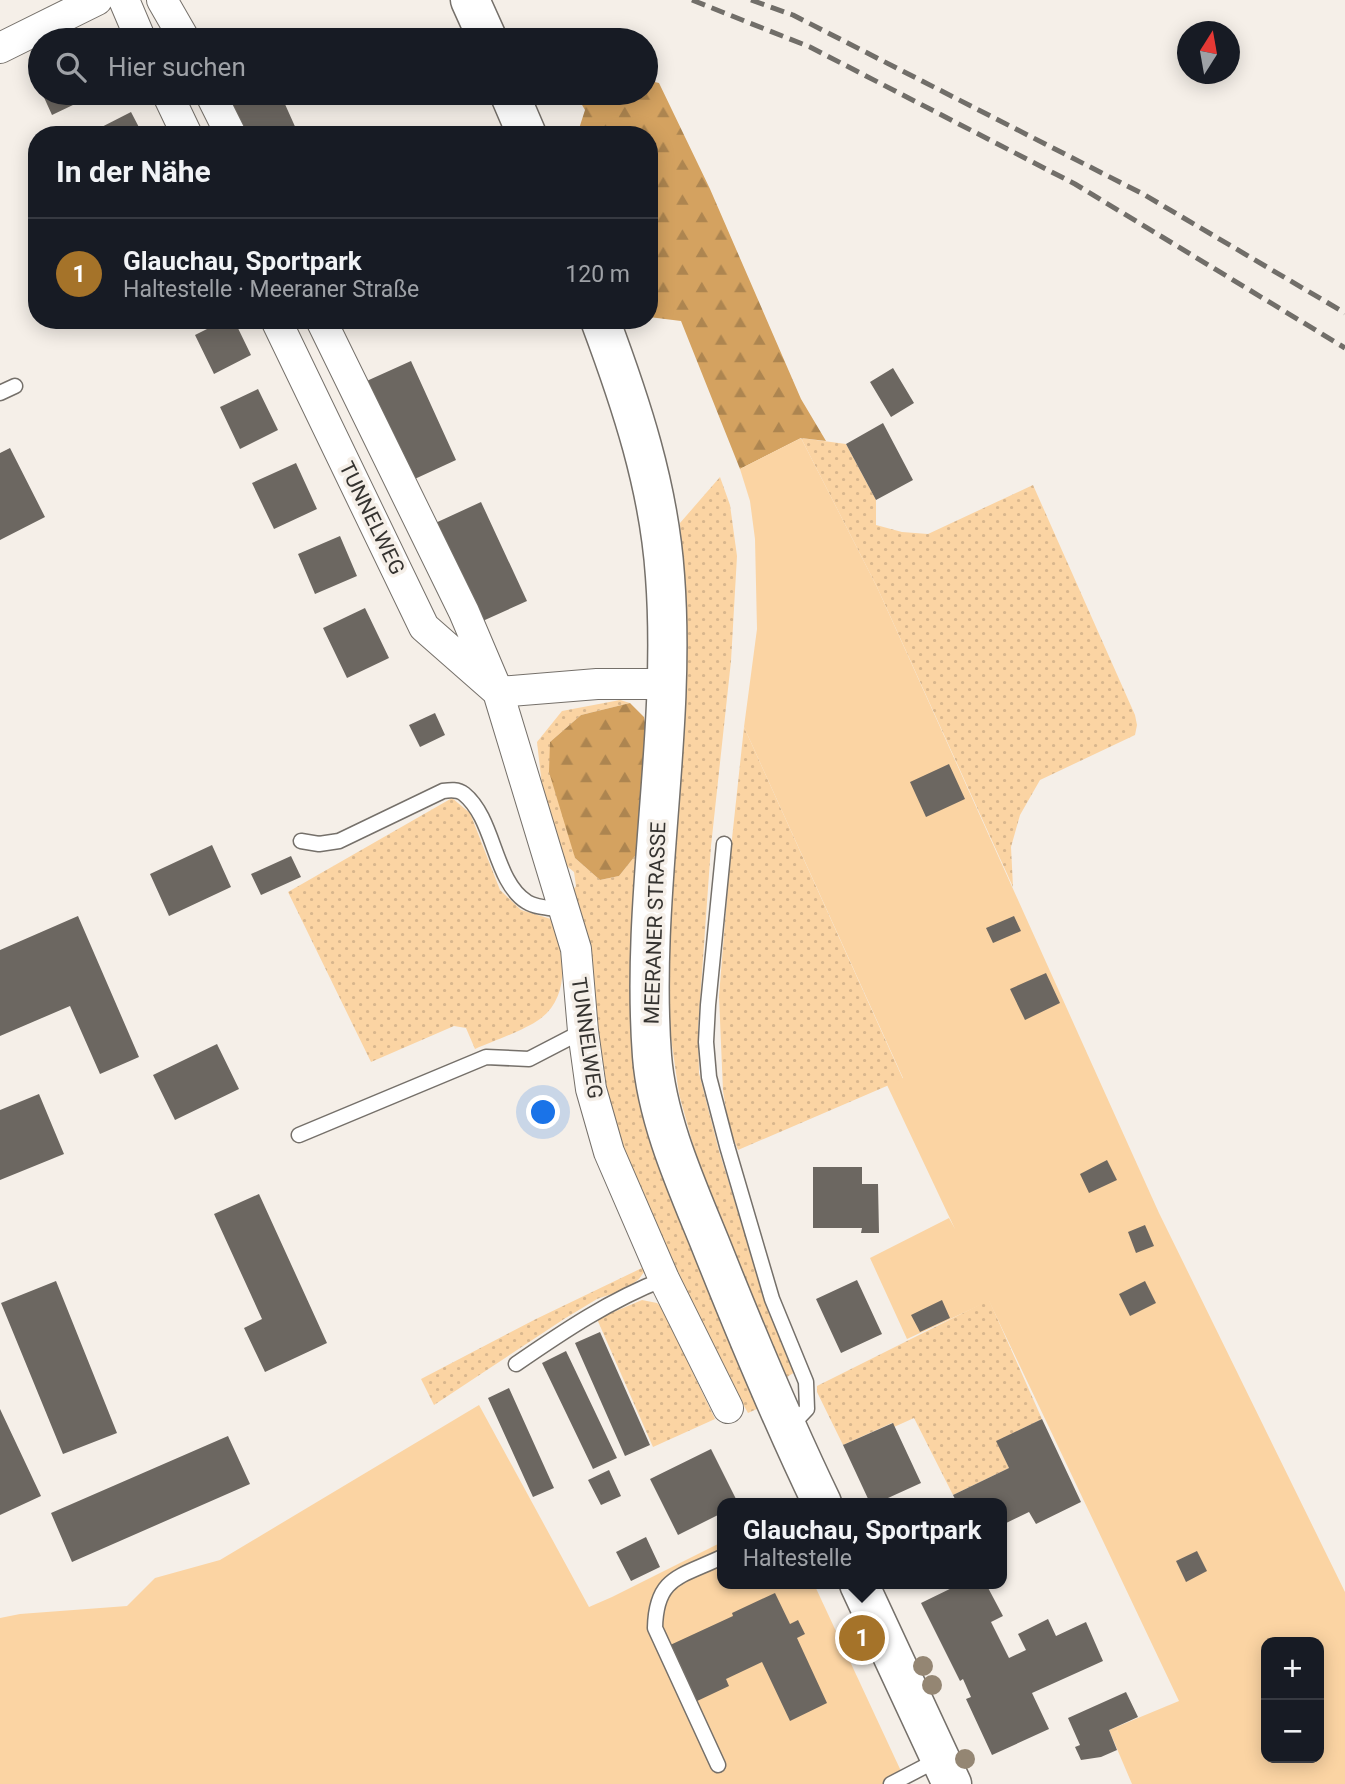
<!DOCTYPE html>
<html lang="de">
<head>
<meta charset="utf-8">
<style>
  :root { --surface:#171b24; --page:#20242c; --text:#f1f3f6; --muted:#9ea1a6; --line:#363941; --accent:#a57329 }
  body { margin:0; font-family:Roboto,sans-serif; background:var(--page); color:var(--text) }
  .controls { position:absolute; right:21px; bottom:21px; display:grid; overflow:hidden; border-radius:14px; box-shadow:0 4px 18px #0003 }
  .controls button { width:63px; height:63px; display:grid; place-items:center; padding:0; border:0; border-bottom:2px solid var(--line); background:var(--surface); color:var(--text); font:35px sans-serif }
  .compass { position:absolute; left:1177px; top:21px; width:63px; height:63px; border-radius:50%; background:var(--surface); box-shadow:0 4px 18px #0003; rotate:11deg }
  .you { position:absolute; left:544px; top:1113px; width:24px; height:24px; margin:-18px; border:5px solid #fff; border-radius:50%; background:#1a73e8; box-shadow:0 0 0 10px #1a73e833 }
  .badge { display:grid; place-items:center; width:46px; height:46px; border-radius:50%; background:var(--accent); color:#fff; font-size:23px; font-weight:700 }
  .pin { position:absolute; translate:-50% -50%; border:4px solid #fff; box-shadow:0 2px 7px #0006 }
  .popup { position:absolute; left:717px; top:1498px; width:290px; height:91px; box-sizing:border-box; display:grid; place-content:center; border-radius:14px; background:var(--surface); filter:drop-shadow(0 2px 5px #0005); font-size:23px; white-space:nowrap; color:var(--muted) }
  .popup b { font-size:26px; color:var(--text) }
  .popup::after { content:''; position:absolute; left:50%; top:100%; margin-left:-14px; border:14px solid transparent; border-top-color:var(--surface) }
  .list { margin:0; padding:0; list-style:none }
  h2 { display:flex; justify-content:space-between; align-items:center; height:91px; margin:0; padding:0 28px; font-size:30px }
  h2 small { font-size:23px; font-weight:400; color:var(--muted) }
  .list li { display:grid; grid-template-columns:46px 1fr auto; gap:21px; align-items:center; box-sizing:border-box; height:112px; padding:0 28px; border-top:2px solid var(--line) }
  .list b { display:block; font-size:26px; white-space:nowrap }
  .list p { margin:0; font-size:23px; white-space:nowrap; color:var(--muted) }
  .list em { font-size:23px; font-style:normal; color:var(--muted) }
  .icon { flex:none; width:38px; height:38px; fill:none; stroke:currentColor; stroke-width:2; stroke-linecap:round; stroke-linejoin:round }
  .map { position:relative; flex:none; width:1345px; height:1784px; overflow:hidden }
  .search { position:absolute; background:var(--surface); box-shadow:0 4px 18px #0003; left:28px; top:28px; width:630px; height:77px; display:flex; align-items:center; gap:18px; box-sizing:border-box; padding:0 24px; border-radius:38px; color:var(--muted); font-size:26px }
  .panel { position:absolute; background:var(--surface); box-shadow:0 4px 18px #0003; left:28px; top:126px; width:630px; height:203px; border-radius:28px }
  .map>svg:first-child { display:block }
</style>
</head>
<body>
<div class="map">
<svg width="1345" height="1784" viewBox="0 0 1345 1784">
  <defs>
    <pattern id="grass-dots" width="8" height="8" patternUnits="userSpaceOnUse" patternTransform="scale(1.75)"><rect width="8" height="8" fill="#fbd4a3"/><path d="M2 2h.1M6 6h.1" fill="none" stroke="#d8b68d" stroke-width="1.8" stroke-linecap="round"/></pattern>
    <pattern id="forest-firs" width="22" height="20" patternUnits="userSpaceOnUse" patternTransform="scale(1.75)"><rect width="22" height="20" fill="#d4a260"/><path d="M5 1l3.5 6h-7zM16 11l3.5 6h-7z" fill="#ad8550"/></pattern>
  </defs>
  <rect width="100%" height="100%" fill="#f5efe8"/>
  <path fill="url(#grass-dots)" d="M801 438 846 444 876 500V525L902 532 928 534 1033 485 1135 715 1137 725 1135 735 1040 780 1020 815 1011 847 1013 887 877 587Z
    M720 477 730 505 737 556 731 661 711 846 698 1029 699 1073 719 1151 767 1305 795 1372 787 1377 758 1319 701 1174 679 1094 670 1031 668 939 683 610 680 523Z
    M620 700 630 703 581 715 550 742 575 858 600 880 619 876 639 851 634 905 717 1308 738 1365 759 1408 748 1413 715 1354 613 1136 573 890 576 886 574 872 562 862 545 812 537 742 562 711Z
    M744 727 903 1079 738 1150 729 1128 723 1091 719 996 731 848Z
    M452 798 470 813 500 890 521 910 551 919C564 951 572 995 540 1019 525 1030 493 1041 475 1049L466 1028 454 1026 371 1062 288 892Z
    M644 1267V1272L639 1279 626 1289 597 1299 564 1319 434 1405 421 1379 536 1319Z
    M642 1300 657 1303 662 1308 715 1419 653 1447 597 1319Z
    M989 1300 1042 1419 997 1441 1009 1468 953 1495 914 1418 894 1427 892 1423 843 1445 817 1392V1386Z"/>
  <path fill="url(#forest-firs)" d="M646 80 659 83 710 189 801 399 826 441 801 438 740 469 681 321 649 317V135H577L585 110 575 93H646Z
    M630 703 644 717 646 728 639 851 619 876 600 880 575 858 549 772 550 742 581 715Z"/>
  <path fill="#fbd4a3" fill-rule="evenodd" d="M801 438 877 587 1159 1213 1345 1592V1784H1132L1109 1730 1179 1701 989 1301 907 1339 870 1258 949 1218 955 1229 887 1085 903 1078 744 727 757 629 755 539 750 501 740 469ZM1266 1642H1319V1758H1266Z
    M479 1405 589 1607 612 1597 722 1542V1584H814L907 1784H0V1618L20 1614 127 1606 155 1578 220 1560Z"/>
  <path fill="#6c6761" d="M42 93H98L52 115Z
    M219 93H280L297 131 289 135H238Z
    M131 112 143 135H86Z
    M225 320H234L251 355 214 374 195 335Z
    M411 361 456 460 406 483 360 384Z
    M893 368 914 403 891 417 870 382Z
    M258 389 278 430 240 449 220 407Z
    M883 423 913 480 876 500 846 444Z
    M10 448 45 517 0 540V453Z
    M296 463 317 509 274 529 252 483Z
    M481 502 527 601 476 624 431 525Z
    M340 536 357 576 315 594 298 554Z
    M365 608 389 658 347 678 323 628Z
    M435 713 445 735 420 747 409 725Z
    M949 764 965 799 926 817 910 782Z
    M212 845 231 887 169 916 150 874Z
    M291 856 301 877 261 895 251 874Z
    M78 916 139 1057 100 1074 70 1006 0 1036V950Z
    M1014 916 1021 931 993 943 986 928Z
    M1046 973 1060 1003 1025 1020 1010 989Z
    M217 1044 239 1089 175 1120 153 1075Z
    M39 1094 64 1154 0 1180V1110Z
    M1107 1160 1117 1180 1089 1193 1080 1174Z
    M813 1167H862V1184H878L879 1233H861L862 1228H813Z
    M259 1194 327 1343 265 1372 244 1328 262 1319 214 1214Z
    M1145 1225 1154 1246 1136 1253 1128 1232Z
    M857 1280 882 1334 841 1353 816 1299Z
    M56 1281 117 1433 63 1454 1 1303Z
    M1145 1281 1156 1303 1130 1316 1119 1294Z
    M942 1300 950 1318 920 1332 911 1315Z
    M600 1332 650 1445 625 1456 575 1343Z
    M566 1351 617 1458 593 1469 542 1363Z
    M509 1388 554 1488 533 1497 488 1398Z
    M0 1409 41 1496 0 1515Z
    M1042 1419 1081 1502 1036 1524 1029 1512 1002 1525V1503H957L953 1495 1009 1468 996 1441Z
    M893 1423 921 1483 877 1503H870L843 1445Z
    M228 1436 250 1484 72 1562 51 1513Z
    M711 1449 738 1503H722V1513L678 1535 650 1479Z
    M609 1470 621 1496 601 1505 588 1480Z
    M646 1537 660 1567 631 1581 616 1552Z
    M1197 1551 1207 1571 1186 1582 1176 1561Z
    M960 1584H986L1003 1616 991 1622 1009 1658 1026 1650 1018 1634 1048 1619 1056 1636 1086 1622 1103 1661 1032 1693 1049 1729 992 1755 966 1699 971 1697 963 1679 960 1681 921 1603Z
    M775 1593 790 1624 798 1620 805 1634 797 1638 827 1703 790 1721 762 1662 726 1679 729 1686 695 1702 668 1646 733 1616 732 1613Z
    M1126 1692 1138 1717 1109 1730 1117 1750 1101 1757 1081 1760 1075 1747 1080 1745 1068 1718Z"/>
  <g fill="none" stroke-linecap="round" stroke-linejoin="round">
    <defs>
      <path id="service" d="M0 393 15 386
        M301 841 319 844 339 841 443 791C450 790 458 789 464 794 495 819 494 882 527 902 536 908 553 908 564 910
        M724 844 708 1005 706 1042 709 1077 727 1146 772 1299 806 1382 807 1409 791 1426
        M299 1135 486 1057 529 1059 583 1031
        M516 1364C564 1331 610 1300 664 1279
        M718 1765 655 1628C656 1576 681 1577 722 1557
        M891 1784 939 1759"/>
      <path id="minor" d="M124 0 141 40
        M162 0 185 40
        M0 48 97 0
        M167 93 187 135
        M210 93 231 135
        M276 320 424 627 498 692 597 684H666
        M321 320 464 612 498 692 576 949 583 1031 591 1089 609 1152 664 1279 728 1408"/>
      <path id="secondary" d="M470 0 488 40
        M509 93 527 135
        M600 320C631 403 659 487 665 576 677 736 640 896 652 1056 657 1120 686 1184 710 1243 745 1331 781 1418 822 1503
        M859 1584 952 1784"/>
    </defs>
    <use href="#service" stroke="#75706a" stroke-width="17"/>
    <use href="#minor" stroke="#75706a" stroke-width="32"/>
    <use href="#secondary" stroke="#75706a" stroke-width="41"/>
    <use href="#service" stroke="#fff" stroke-width="14"/>
    <use href="#minor" stroke="#fff" stroke-width="30"/>
    <use href="#secondary" stroke="#fff" stroke-width="38"/>
    <path stroke="#716e69" stroke-width="5" stroke-dasharray="14 7" stroke-linecap="butt" d="M692 0 810 47 1075 184 1345 348
      M751 0 793 15 1143 194 1345 313"/>
  </g>
  <g fill="#948673">
    <circle cx="923" cy="1666" r="10"/>
    <circle cx="932" cy="1685" r="10"/>
    <circle cx="965" cy="1759" r="10"/>
  </g>
  <g text-anchor="middle" dominant-baseline="central" stroke-width="7" stroke-linejoin="round" paint-order="stroke">
    <g font-size="21" fill="#353330" stroke="#f5efe8">
      <text transform="translate(372 518) rotate(64)">TUNNELWEG</text>
      <text transform="translate(655 923) rotate(-88)">MEERANER STRASSE</text>
      <text transform="translate(587 1038) rotate(82)">TUNNELWEG</text>
    </g>
  </g>
</svg>
<div class="controls">
<button>+</button>
<button>−</button>
</div>
<svg class="compass" viewBox="-18 -18 36 36"><path d="M0-13l5 13h-10z" fill="#e53935"/><path d="M0 13l5-13h-10z" fill="#9ea1a6"/></svg>
<div class="you"></div>
<div class="pin badge" style="left:862px;top:1638px">1</div>
<div class="popup"><b>Glauchau, Sportpark</b>Haltestelle</div>
<div class="search"><svg class="icon" aria-label="search" viewBox="0 0 24 24"><circle cx="10" cy="10" r="6"/><path d="M15 15l6 6"/></svg>Hier suchen</div>
<section class="panel">
<h2>In der Nähe<small></small></h2>
<ul class="list">
<li><span class="badge">1</span><div><b>Glauchau, Sportpark</b><p>Haltestelle · Meeraner Straße</p></div><em>120 m</em></li>
</ul>
</section>
</div>
</body>
</html>
